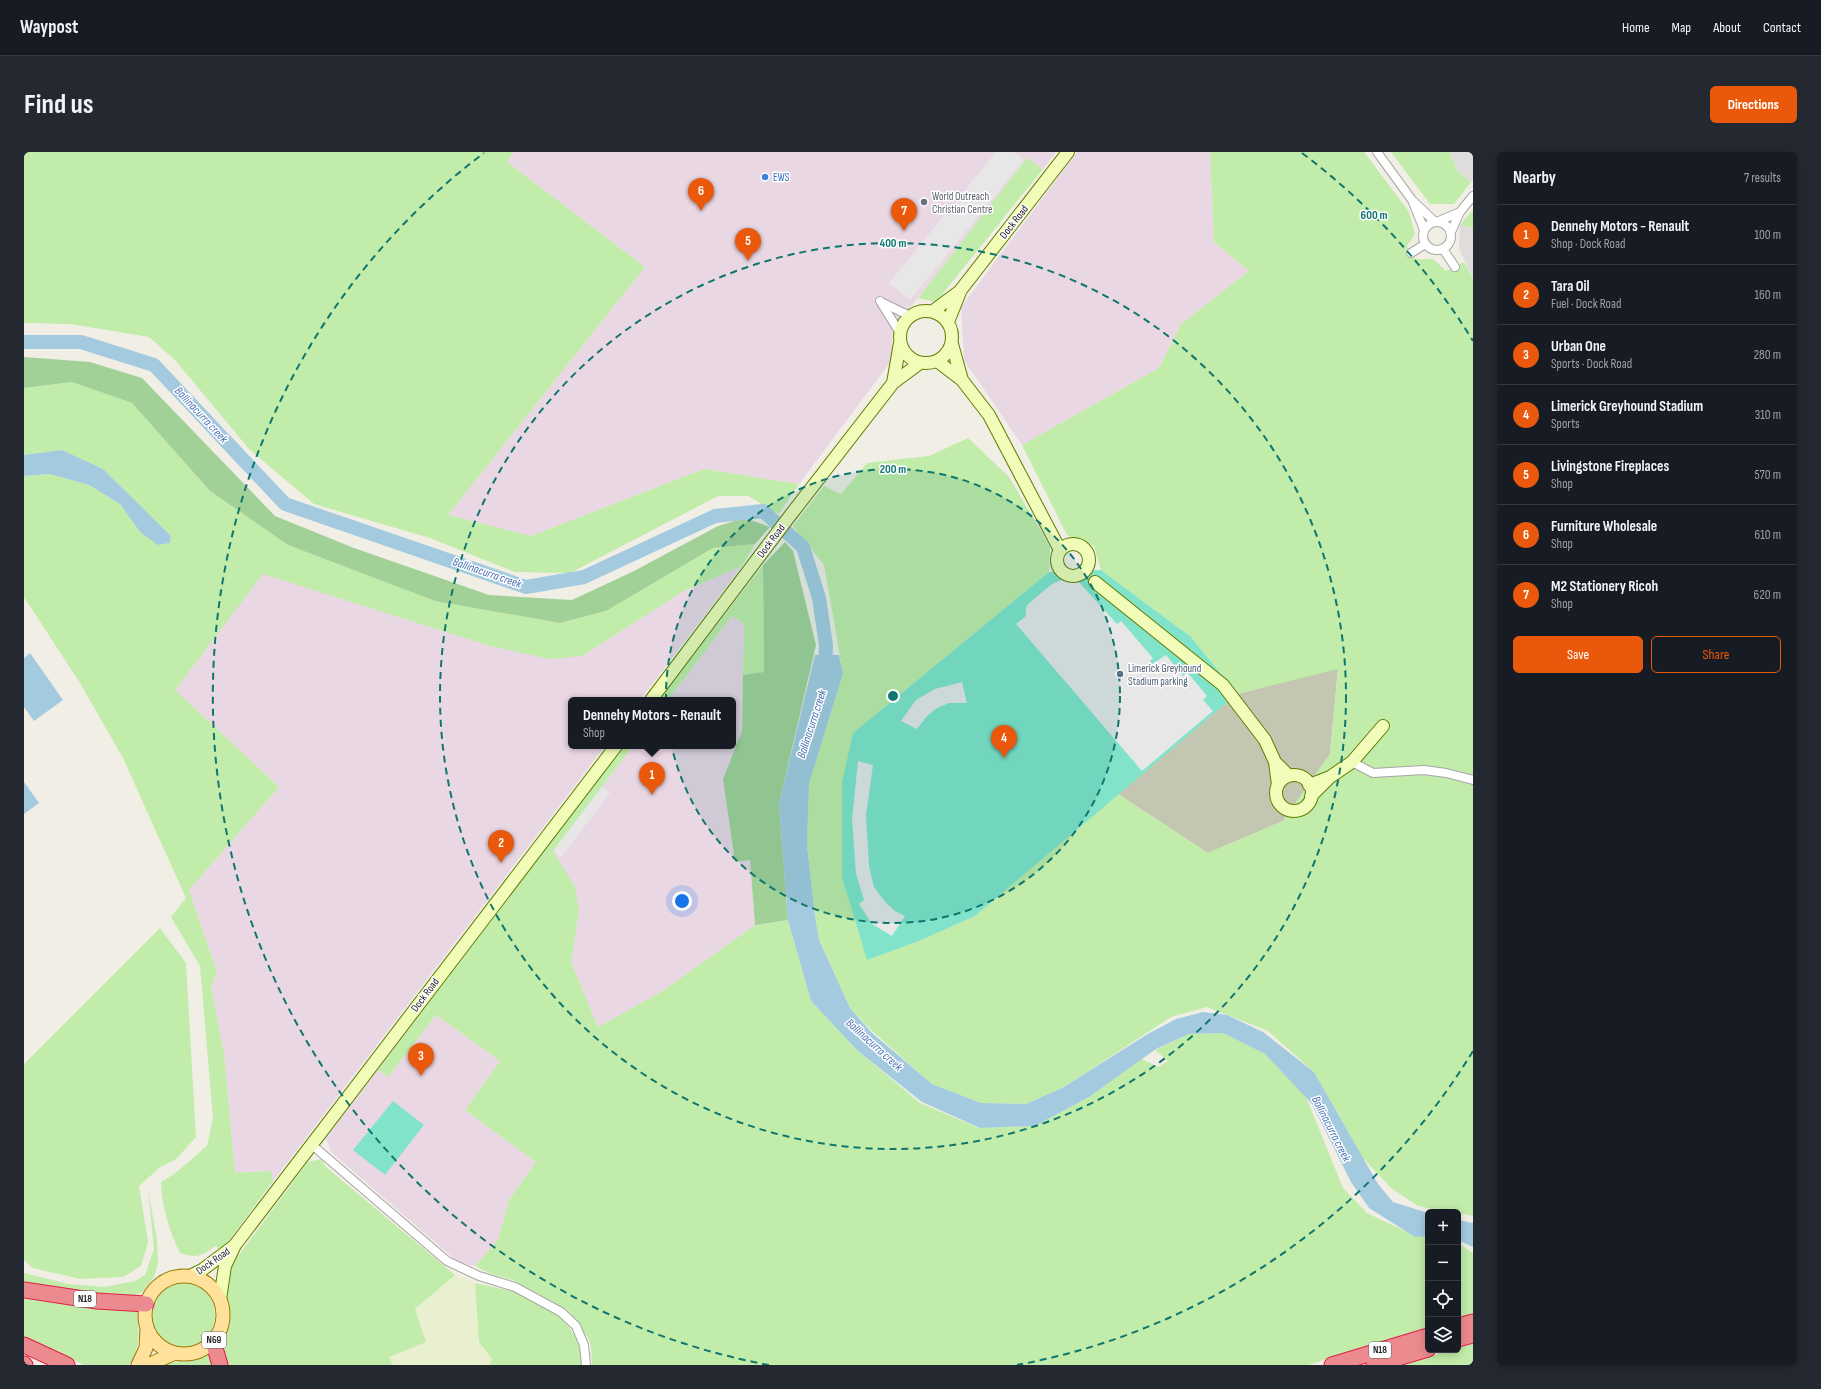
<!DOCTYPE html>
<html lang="en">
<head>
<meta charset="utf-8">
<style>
  :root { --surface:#171b24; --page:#242831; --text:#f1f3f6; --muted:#9ea1a6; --line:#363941; --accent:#ea580c }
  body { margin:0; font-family:"Sofia Sans Condensed",sans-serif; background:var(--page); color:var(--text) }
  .controls { position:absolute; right:12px; bottom:12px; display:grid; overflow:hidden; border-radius:6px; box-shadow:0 2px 10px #0003 }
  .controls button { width:36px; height:36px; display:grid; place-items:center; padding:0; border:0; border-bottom:1px solid var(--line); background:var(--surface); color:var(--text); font:20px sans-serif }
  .you { position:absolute; left:658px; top:749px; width:14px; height:14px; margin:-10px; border:3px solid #fff; border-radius:50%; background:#1a73e8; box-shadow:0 0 0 6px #1a73e833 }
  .badge { display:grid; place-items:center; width:26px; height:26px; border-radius:50%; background:var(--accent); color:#fff; font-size:13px; font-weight:700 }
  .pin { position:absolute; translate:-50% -33px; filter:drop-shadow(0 1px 2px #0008) }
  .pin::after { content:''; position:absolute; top:21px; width:14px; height:12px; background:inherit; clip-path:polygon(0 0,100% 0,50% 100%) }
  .popup { position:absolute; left:544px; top:545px; width:168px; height:52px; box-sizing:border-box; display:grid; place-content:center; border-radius:6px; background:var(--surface); filter:drop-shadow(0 1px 3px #0005); font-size:13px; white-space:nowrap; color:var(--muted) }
  .popup b { font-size:15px; color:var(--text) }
  .popup::after { content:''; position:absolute; left:50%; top:100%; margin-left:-8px; border:8px solid transparent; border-top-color:var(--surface) }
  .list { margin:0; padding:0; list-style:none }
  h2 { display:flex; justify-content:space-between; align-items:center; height:52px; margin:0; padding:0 16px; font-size:17px }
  h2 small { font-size:13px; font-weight:400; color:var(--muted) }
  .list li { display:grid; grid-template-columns:26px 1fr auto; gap:12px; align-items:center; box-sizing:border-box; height:60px; padding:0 16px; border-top:1px solid var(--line) }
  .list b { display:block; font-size:15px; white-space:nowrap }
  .list p { margin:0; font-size:13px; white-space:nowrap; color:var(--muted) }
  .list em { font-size:13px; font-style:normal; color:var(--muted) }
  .actions { display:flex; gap:8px; padding:12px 16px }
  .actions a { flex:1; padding:9px 0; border:1px solid var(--accent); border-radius:6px; text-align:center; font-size:14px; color:var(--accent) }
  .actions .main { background:var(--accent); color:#fff }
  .icon { flex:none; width:22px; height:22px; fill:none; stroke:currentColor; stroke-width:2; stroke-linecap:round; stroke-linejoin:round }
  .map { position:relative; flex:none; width:1449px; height:1213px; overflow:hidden; border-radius:6px }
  header { display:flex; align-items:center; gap:24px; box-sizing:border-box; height:56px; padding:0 20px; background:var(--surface); border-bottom:1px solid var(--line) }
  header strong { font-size:19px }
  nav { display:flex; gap:22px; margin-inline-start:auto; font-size:14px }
  .intro { display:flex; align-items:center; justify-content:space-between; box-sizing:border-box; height:96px; padding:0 24px }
  h1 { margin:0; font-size:28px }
  .button { padding:10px 18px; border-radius:6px; background:var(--accent); color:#fff; font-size:14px; font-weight:700 }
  main { display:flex; gap:24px; padding:0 24px }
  aside { flex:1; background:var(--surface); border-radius:6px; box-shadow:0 2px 10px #0003 }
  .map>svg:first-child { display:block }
</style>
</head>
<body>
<header>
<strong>Waypost</strong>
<nav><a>Home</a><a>Map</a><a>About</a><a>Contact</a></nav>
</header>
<div class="intro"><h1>Find us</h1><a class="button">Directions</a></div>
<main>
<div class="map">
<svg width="1449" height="1213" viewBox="0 0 1449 1213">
  <rect width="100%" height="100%" fill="#f1eee5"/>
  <path fill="#dedddc" d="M1426 0H1449V28L1447 30 1433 19Z
    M1436 73 1449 76V126L1435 97Z"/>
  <path fill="#ead7e4" d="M490 0H1032L1019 17 1003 6 868 179V208L775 332 680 317 507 384 424 363 621 115 483 10Z
    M1053 0H1186L1190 90 1225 119 1157 172 1135 216 998 293 940 208 937 155Z
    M718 414 616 548H547V594H581L249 1029 247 1019 211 1021 200 901 187 836 193 820 165 738 255 635 151 538 239 421 466 494 558 504 660 439Z
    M708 464 720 472 718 579 699 627 711 710 726 708 731 773 637 840 574 875 547 810 555 759 529 699 609 594H709V548H644Z
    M412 863 476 909 441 958 512 1010 485 1048 474 1088 451 1114 435 1111 307 1000 302 986 354 918 364 925Z"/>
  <path fill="#c3c6b0" d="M1314 516 1306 602 1259 669 1184 701 1094 642 1213 542Z"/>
  <path fill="#e9f0d0" d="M431 1123 451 1131 455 1190 468 1207 466 1213H369L364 1205 402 1190 391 1157Z"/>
  <path fill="#c1eca9" d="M0 0H490L483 10 621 115 424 363 507 384 680 317 775 332 755 362 724 344H694L546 421 491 420 406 386 290 352 225 297 151 208 125 185 46 172 0 171Z
    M1186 0H1340L1385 60 1391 82 1383 94 1391 107H1409L1422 119 1440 110 1449 126V1064L1394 1054 1367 1036 1339 1006 1290 920 1244 879 1183 855 1147 865 1040 935 1002 952 957 951 908 932 848 879 826 856 795 788 791 764 783 694 785 632 819 521 800 413 769 374 800 334 817 342 843 311 905 304 944 286 985 325 1026 395 1025 420 829 581 843 808 895 789 951 764 1094 642 1184 701 1259 669 1306 602 1314 517 1213 542 1167 485 1077 418 1070 394 1043 383 998 293 1135 216 1157 172 1225 119 1190 90Z
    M1367 0H1426L1433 19 1447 30 1430 52H1406Z
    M1003 6 1019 17 912 150 894 146Z
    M1449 58V76L1436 73Z
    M48 230 108 251 186 339 264 393 411 449 537 471 582 459 689 396 731 392 718 414 660 439 558 504 526 507 466 494 239 422 151 538 255 635 165 738 193 820 187 836 200 901 211 1021 247 1019 249 1029 198 1098 191 1094C177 1105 173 1106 156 1101 145 1078 138 1056 137 1030L150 1022 183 994 189 966 176 814 147 765 162 746 99 606 56 531 0 445V324L26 322 65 333 96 352 116 380 134 393 146 391 147 384 79 317 38 298 0 303V236Z
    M739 413 740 520 719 523 720 472 708 464 644 548H635Z
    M600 594H609L529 699 551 735 555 759 547 810 574 875 637 840 731 773 764 768 787 849 834 899 896 951 955 976 1011 974 1065 945 1118 907 1134 915 1144 909 1131 898 1165 882 1199 881 1241 902 1282 945 1319 1036 1343 1061 1391 1084H1404V1175L1284 1213H568L567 1193 564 1186 545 1159 489 1128 467 1122 451 1114 474 1088 485 1048 512 1010 441 958 476 909 412 863 364 925 354 918Z
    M136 776 162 811 172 985 152 1007 135 1016 115 1034 124 1090 117 1114 99 1125 56 1127 9 1116 0 1108V912Z
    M297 1007 302 1015 431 1123 391 1157 402 1190 365 1205 369 1213H199L197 1194 206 1169 202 1145 203 1126 211 1108 284 1010Z
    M124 1037 133 1088 134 1111 130 1125 118 1140 105 1146 36 1138 0 1131V1121L44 1132 80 1135 111 1129 121 1123 130 1097Z
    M1434 1091 1449 1101V1161L1434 1166Z
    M125 1163a33 33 0 1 1 66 0a33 33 0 1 1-66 0Z
    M451 1131C466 1135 484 1137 499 1143 530 1155 557 1178 559 1213H466L468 1207 455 1190Z
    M0 1140 113 1156C114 1174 118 1198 105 1213H60L0 1186Z
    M1449 1192V1213H1375L1427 1198H1434V1196Z
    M184 1201 189 1213H134L139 1210H166Z"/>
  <path fill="#a2d198" d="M0 205 66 210 118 226 251 364 330 396 465 443 548 448 610 419 694 374 721 366 746 375 731 392 689 396 582 459 536 471 411 449 264 393 186 339 108 251 48 230 0 236Z
    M761 390 769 399 792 493 755 652 764 768 731 773 726 708 711 710 699 627 718 579 719 523 740 520 739 413Z"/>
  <path fill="#80e3ca" d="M1077 418 1167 485 1213 542 951 764 895 789 843 808 818 725V631L829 581 1025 420Z
    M369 949 400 973 361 1023 329 998Z"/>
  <path fill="#e7e7e7" d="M972 0H990L1000 8 886 148 865 131Z
    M1042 426 1053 428 1093 472 1097 469 1129 506 1126 509 1128 512 1142 503 1159 524 1163 520 1183 544 1179 548 1189 559 1118 619 992 472 1002 464V456L1004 452 1028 432Z
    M938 530 943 551H925L913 556 903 564 893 577 877 569 892 548 911 537Z
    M834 609 849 613 842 663 845 714 850 735 862 751 871 759 881 764 868 784 848 772 835 752 840 748 832 722 828 667Z
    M578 635 586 641 537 705 529 699Z"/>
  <path fill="#a4cae0" d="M38 298 79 317 147 384 146 391 134 393 116 380 96 352 65 333 26 322 0 324V303Z
    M6 501 39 548 10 569 0 555V506Z
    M791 503H815L819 521 785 632 783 694 791 764 795 788 826 856 848 881 908 932 957 951 1002 952 1040 935 1122 883 1152 867 1179 860 1203 863 1239 880 1290 920 1354 1032 1369 1050 1404 1061V1084L1391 1085 1345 1056 1327 1030 1288 952 1241 902 1199 881 1165 882 1132 897 1065 945 1011 974 956 976 898 950 834 899 787 849 764 768 755 652Z
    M0 630 15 651 0 662Z
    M1434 1068 1449 1071V1095L1434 1088Z"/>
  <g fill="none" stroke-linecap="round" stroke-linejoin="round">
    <path stroke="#a4cae0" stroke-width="14" d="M0 190H57L130 213 261 352 502 435 560 425 691 364 739 359 779 395 795 446 802 493 801 521"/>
    <defs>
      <path id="street" d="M1353 0 1388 48 1410 69
        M1389 50 1400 78
        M1415 69 1436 60
        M1399 84a14 14 0 1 1 28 0a14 14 0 1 1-28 0Z
        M1427 80 1436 60 1449 44
        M1419 97 1431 115
        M1387 101 1401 92
        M856 149 876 181
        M857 150 886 164
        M1328 610 1349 621 1400 618 1422 621 1449 628
        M287 992 423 1109 455 1124 491 1135 537 1160 552 1174 560 1193 562 1213"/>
      <path id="secondary" d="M876 185a26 26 0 1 1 52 0a26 26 0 1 1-52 0Z
        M909 159 936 139 1044 0
        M924 170 936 140
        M928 192 938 228
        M913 209 938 228 965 263 1036 398
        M869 231 876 191
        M1033 408a16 16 0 1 1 32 0a16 16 0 1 1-32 0Z
        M1071 430 1199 533 1241 588 1251 610
        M627 548 765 365 869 231 896 211
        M1252 641a18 18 0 1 1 36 0a18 18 0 1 1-36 0Z
        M1306 625 1328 610 1359 574
        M1254 633 1251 610 1265 624
        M1285 633 1306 625 1287 644
        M166 1124 178 1118 210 1094
        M196 1147 201 1114 211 1093 592 594"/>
      <path id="primary" d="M121 1163a39 39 0 1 1 78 0a39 39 0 1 1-78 0Z
        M114 1213 122 1196 123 1177
        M124 1213 151 1201"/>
      <path id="highway" d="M0 1138 73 1149 122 1152
        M1434 1174 1449 1170
        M1434 1187 1449 1183
        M189 1189 196 1213
        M0 1193 43 1213
        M0 1212 1 1213
        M1308 1213 1404 1184
        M1350 1213 1404 1197"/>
    </defs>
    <use href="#street" stroke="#a6a6a6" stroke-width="10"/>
    <use href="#secondary" stroke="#5f7d00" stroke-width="14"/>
    <use href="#primary" stroke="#9b7c00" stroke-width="15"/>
    <use href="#highway" stroke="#e31e47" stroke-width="17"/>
    <use href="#street" stroke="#fff" stroke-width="8"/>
    <use href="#secondary" stroke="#f0fcb8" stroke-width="12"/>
    <use href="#primary" stroke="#ffe19c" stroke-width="13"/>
    <use href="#highway" stroke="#eb8a8f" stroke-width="15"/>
  </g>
  <circle cx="869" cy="544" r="227" fill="#0f766e" fill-opacity=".12"/>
  <g fill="none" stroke="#0f766e" stroke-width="2" stroke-dasharray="7 5">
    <circle cx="869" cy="544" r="227"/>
    <circle cx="869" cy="544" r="453"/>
    <path d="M1449 899A680 680 0 0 1 993 1213M745 1213A680 680 0 0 1 460 1M1278 1A680 680 0 0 1 1449 189"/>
  </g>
  <circle fill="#3f7fe0" stroke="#fff" stroke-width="1.5" cx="741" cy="25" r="4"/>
  <circle fill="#6b7280" stroke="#fff" stroke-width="1.5" cx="900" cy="50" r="4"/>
  <circle fill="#5c6f8a" stroke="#fff" stroke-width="1.5" cx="1096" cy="522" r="4"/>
  <g text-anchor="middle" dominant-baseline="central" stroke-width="3" stroke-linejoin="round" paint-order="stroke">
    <g fill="#fff" stroke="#626262" stroke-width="1">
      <rect x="50" y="1139" width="22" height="16" rx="3"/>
      <rect x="178" y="1180" width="24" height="16" rx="3"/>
      <rect x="1345" y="1190" width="22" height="16" rx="3"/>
    </g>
    <g font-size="10" font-weight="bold" fill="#1f1f1f">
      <text x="61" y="1147">N18</text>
      <text x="190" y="1188">N69</text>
      <text x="1356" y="1198">N18</text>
    </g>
    <g font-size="11" fill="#366cbe" stroke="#fff" text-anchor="start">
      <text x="749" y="25">EWS</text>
    </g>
    <g font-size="11" fill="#5b616d" stroke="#fff" text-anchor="start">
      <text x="908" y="44">World Outreach<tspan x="908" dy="13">Christian Centre</tspan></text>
    </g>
    <g font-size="11" fill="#1f1f1f" stroke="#fff">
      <text transform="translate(990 70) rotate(-52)">Dock Road</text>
      <text transform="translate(747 389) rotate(-53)">Dock Road</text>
      <text transform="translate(401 843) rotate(-53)">Dock Road</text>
      <text transform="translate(189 1109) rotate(-35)">Dock Road</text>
    </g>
    <g font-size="11" fill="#4e5e75" stroke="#fff" text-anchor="start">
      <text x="1104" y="516">Limerick Greyhound<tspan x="1104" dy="13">Stadium parking</tspan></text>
    </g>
    <g font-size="12" font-style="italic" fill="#476fb4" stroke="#fff">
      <text transform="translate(177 263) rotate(47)">Ballinacurra creek</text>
      <text transform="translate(463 421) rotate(19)">Ballinacurra creek</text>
      <text transform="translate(788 572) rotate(-72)">Ballinacurra creek</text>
      <text transform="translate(850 893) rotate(42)">Ballinacurra creek</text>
      <text transform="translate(1307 977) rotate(63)">Ballinacurra creek</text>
    </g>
  </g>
  <circle cx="869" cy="544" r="6" fill="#0f766e" stroke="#fff" stroke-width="2"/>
  <g font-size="12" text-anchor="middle" font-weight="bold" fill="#0f766e" stroke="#fff" stroke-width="3" stroke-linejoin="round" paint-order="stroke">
    <text x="1350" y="67">600 m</text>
    <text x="869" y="95">400 m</text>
    <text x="869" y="321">200 m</text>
  </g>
</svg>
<div class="controls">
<button>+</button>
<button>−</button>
<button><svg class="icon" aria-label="locate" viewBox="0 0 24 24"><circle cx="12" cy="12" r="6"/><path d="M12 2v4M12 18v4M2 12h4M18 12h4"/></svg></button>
<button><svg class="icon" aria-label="layers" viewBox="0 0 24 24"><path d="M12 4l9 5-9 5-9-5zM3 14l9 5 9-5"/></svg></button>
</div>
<div class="you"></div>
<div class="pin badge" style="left:628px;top:643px">1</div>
<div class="popup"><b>Dennehy Motors - Renault</b>Shop</div>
<div class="pin badge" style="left:477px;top:711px">2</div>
<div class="pin badge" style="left:397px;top:924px">3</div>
<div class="pin badge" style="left:980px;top:606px">4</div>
<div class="pin badge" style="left:724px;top:109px">5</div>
<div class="pin badge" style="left:677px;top:59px">6</div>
<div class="pin badge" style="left:880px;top:79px">7</div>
</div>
<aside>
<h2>Nearby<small>7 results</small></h2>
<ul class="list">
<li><span class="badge">1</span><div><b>Dennehy Motors - Renault</b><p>Shop · Dock Road</p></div><em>100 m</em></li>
<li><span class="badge">2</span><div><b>Tara Oil</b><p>Fuel · Dock Road</p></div><em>160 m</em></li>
<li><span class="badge">3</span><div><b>Urban One</b><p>Sports · Dock Road</p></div><em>280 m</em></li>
<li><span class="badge">4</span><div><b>Limerick Greyhound Stadium</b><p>Sports</p></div><em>310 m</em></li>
<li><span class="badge">5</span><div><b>Livingstone Fireplaces</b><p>Shop</p></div><em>570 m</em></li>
<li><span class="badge">6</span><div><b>Furniture Wholesale</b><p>Shop</p></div><em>610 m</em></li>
<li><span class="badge">7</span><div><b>M2 Stationery Ricoh</b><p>Shop</p></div><em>620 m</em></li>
</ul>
<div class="actions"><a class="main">Save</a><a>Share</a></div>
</aside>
</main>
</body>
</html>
